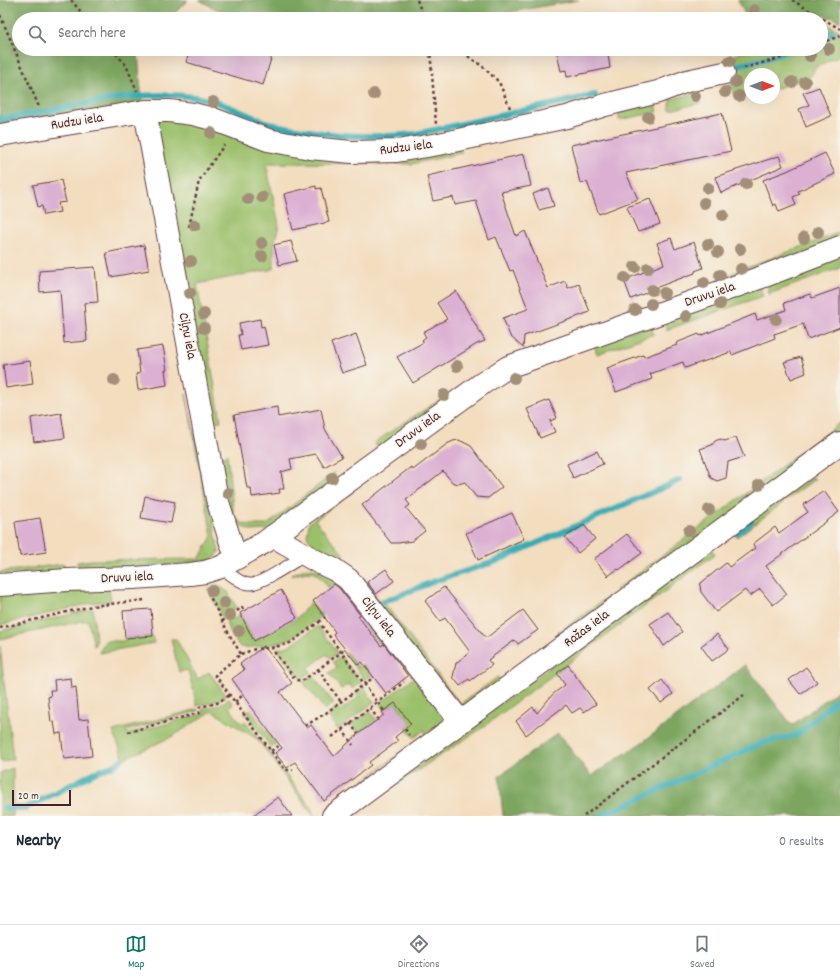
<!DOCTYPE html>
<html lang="en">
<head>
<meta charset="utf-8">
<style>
  :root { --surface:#fff; --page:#f2f2f3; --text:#1f2937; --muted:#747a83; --line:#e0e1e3; --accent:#0f766e }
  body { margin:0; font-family:Dekko,sans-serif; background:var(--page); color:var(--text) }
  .compass { position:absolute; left:744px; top:68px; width:36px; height:36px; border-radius:50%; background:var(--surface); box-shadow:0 4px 16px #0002; rotate:90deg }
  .scale { position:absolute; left:12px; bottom:10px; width:59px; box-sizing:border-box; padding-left:4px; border:2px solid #4a1f2b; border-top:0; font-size:11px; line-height:14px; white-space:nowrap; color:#4a1f2b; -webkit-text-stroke:3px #f7f3e8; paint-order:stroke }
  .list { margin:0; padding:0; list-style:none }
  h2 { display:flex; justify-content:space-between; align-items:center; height:52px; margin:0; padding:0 16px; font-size:17px }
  h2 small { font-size:13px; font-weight:400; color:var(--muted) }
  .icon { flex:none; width:22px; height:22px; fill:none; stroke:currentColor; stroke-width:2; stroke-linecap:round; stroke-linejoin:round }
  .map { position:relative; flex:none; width:840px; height:816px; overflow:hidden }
  .search { position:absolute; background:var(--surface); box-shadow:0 4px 16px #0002; left:12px; right:12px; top:12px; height:44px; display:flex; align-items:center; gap:10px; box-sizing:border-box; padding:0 14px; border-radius:22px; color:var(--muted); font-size:15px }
  .sheet { height:108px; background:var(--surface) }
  nav { display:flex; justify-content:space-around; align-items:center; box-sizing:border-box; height:56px; border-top:1px solid var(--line); background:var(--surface); font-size:11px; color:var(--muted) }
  nav a { display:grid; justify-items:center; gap:2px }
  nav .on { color:var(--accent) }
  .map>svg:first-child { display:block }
</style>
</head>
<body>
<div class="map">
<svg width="840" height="816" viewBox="0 0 840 816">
  <rect width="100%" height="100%" fill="#f7f3e8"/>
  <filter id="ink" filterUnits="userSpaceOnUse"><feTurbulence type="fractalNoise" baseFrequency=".025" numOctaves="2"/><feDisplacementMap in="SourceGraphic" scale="8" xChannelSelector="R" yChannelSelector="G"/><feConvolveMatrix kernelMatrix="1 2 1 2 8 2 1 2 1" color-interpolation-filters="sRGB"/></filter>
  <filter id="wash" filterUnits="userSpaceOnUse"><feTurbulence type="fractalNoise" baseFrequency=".012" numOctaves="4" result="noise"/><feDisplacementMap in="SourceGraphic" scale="16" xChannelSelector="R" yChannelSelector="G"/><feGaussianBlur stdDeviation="0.9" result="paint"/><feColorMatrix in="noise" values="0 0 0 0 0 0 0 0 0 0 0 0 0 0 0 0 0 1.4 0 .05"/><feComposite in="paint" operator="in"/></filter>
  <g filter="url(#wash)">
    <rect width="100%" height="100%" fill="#f3ddbf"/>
    <path fill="#9bc06b" stroke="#72704b" d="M821 24 832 27 840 31V55L816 67 811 76 778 88 774 89V74H750V93L735 96 724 60 749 49H821Z
      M696 93 701 103 670 110V99Z
      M654 103 658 112 619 120V112Z
      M159 119 190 121 265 146 459 148 462 153 412 164 266 163 279 225 274 245V269L197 284 221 421 208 423 156 123Z
      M840 232V242L729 277 728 275Z
      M840 253V268L769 294 767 281Z
      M759 284 763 296 666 330 665 319Z
      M649 325 654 334 597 354 594 344Z
      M477 376 379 451 374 443C407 419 443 399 477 376Z
      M186 394 209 498 219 552 216 557 212 560 192 563 78 571 77 562 92 560 199 559 212 536Z
      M840 423V436L625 595 616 590Z
      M227 454 234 517 242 523 250 525H267L334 473 336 483 269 530 251 531 241 526 231 518 220 457Z
      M813 477 815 479 737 537 734 529Z
      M350 488 353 492 315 520 344 555 335 562 322 557 307 536 309 523Z
      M710 547 715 554 479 730 385 792 352 816Z
      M64 564 65 572 0 575V572Z
      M351 565 367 583 380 601 382 600 460 704 498 677 501 682 462 707 347 569Z
      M307 568 333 573 386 643 381 646 358 616 361 614 337 582 329 588C316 571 313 569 292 576L291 575Z
      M218 585 228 592 237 608 232 610 231 615 223 618 208 589 213 586Z
      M109 587 111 601 92 603 0 625V594Z
      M609 596 608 607 563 636 559 632Z
      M311 602 322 615C299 635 290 643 259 646 253 647 246 648 240 647L231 634 226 623 227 620 233 617 234 619 238 617 240 613 254 640 297 618Z
      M93 609 96 642 94 646 88 620 0 639V631Z
      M318 626 338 653 330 658 327 654 308 668 311 672 301 679 277 649 289 646Z
      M153 636 154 643 99 653 105 641H125V638Z
      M171 639H176L198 679 209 672 226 695 217 701 197 706 188 670 179 672Z
      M0 646 13 759 2 762 0 761Z
      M347 653 358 667 363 664 372 675 365 680 345 654Z
      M341 656 361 683 353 689 349 684 341 689 329 673 337 667 333 662Z
      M312 675 334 703 325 710 303 682Z
      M417 675 444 711 445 721 363 781 426 734 424 730 414 738 406 728 411 724 395 703 385 710 380 703Z
      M364 687 374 702 338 730 327 715 337 707 340 711 359 697 356 693Z
      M229 699 233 704 229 707 242 724 245 721 310 806 314 816 276 765V763L257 739 212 711 173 736 124 759 113 731 198 709V711L126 731 128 734 202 714 203 709 218 705Z
      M250 709 276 744 271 747 245 713Z
      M370 711 378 722 371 727 369 725 358 733 352 724Z
      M13 768V816H0V773Z"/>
    <path fill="#7ca65f" stroke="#636245" d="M0 0H188L169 19H19V49H140L138 51 142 105 0 130Z
      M199 0H579L471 19H235Z
      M738 0H840V22L834 18 822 15 800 19H760L745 14Z
      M745 665 792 725 837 691 840 695V816H503L499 776 558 733 591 776 644 741Z"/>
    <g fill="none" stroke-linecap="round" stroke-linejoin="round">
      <path stroke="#39abb3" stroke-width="6" d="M821 38 833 32
        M733 67 768 58 794 49
        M0 119C65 111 129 88 195 97 224 101 247 117 275 125 283 127 293 128 302 130 341 137 377 138 416 134L595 95
        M736 533 751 522
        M383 602 435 581 494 562 680 480
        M5 808H26L96 772 115 765 121 760
        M601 816 762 743 797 735 840 696"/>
    </g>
    <g id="blocks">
      <path fill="#dcb0d3" d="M190 49H274L263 85 186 62Z
        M556 49H607L610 68 567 77 566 70 561 71Z
        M819 87 831 116 806 127 799 109 809 105 803 93Z
        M722 113 731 151 626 173 638 199 599 214 587 182 580 183 571 145Z
        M825 153 835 174 798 191 800 194 793 197 796 205 779 212 776 204 773 206 763 180 787 171Z
        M524 154 531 186 501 192 516 236 525 231 548 288 565 281 568 288 579 284 590 312 524 336 523 348 510 336 503 318 528 309 513 270 510 271 496 237 489 240 476 201 455 205 453 197 433 201 427 176Z
        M779 156 783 166 721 193 715 177Z
        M61 180 66 202 58 203 60 212 44 215 42 206 38 207 33 185Z
        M316 186V189L321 188 329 222 293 230 284 194Z
        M548 188 554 206 539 210 533 194Z
        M650 199 660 224 638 232 627 207Z
        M671 238 675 249 694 242 703 268 695 271V273L647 291 648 292 631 299 624 280 664 264 657 243Z
        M291 241 297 261 279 265 274 245Z
        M144 245 149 270 111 277 106 253Z
        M95 267 98 302 84 303 87 341 64 343 60 290 40 292 39 271Z
        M840 288V327L808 339 803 324 774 334 775 338 732 355 731 352 685 368 683 362 650 374 652 379 616 392 607 368 643 355 644 357 677 345 676 343 699 334 700 336 755 314 757 320 786 310 784 303 810 294 812 298Z
        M456 291 485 341 477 344 413 383 397 357 424 342 422 340 426 337 423 332 447 319 437 303Z
        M260 319 261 327 264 326 268 345 241 350 238 335H241L239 323Z
        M356 334 367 365 342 373 331 343Z
        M163 346 167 370H165L167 385 138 390 136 374 140 373 137 350Z
        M801 357 806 373 791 379 784 362Z
        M30 361 33 384 6 388 3 365Z
        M549 400 557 418 550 421 555 432 540 438 527 409Z
        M277 407 278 417 321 409 325 429 342 457 324 467 316 454 290 459 292 469 281 472 284 489H279L280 493 252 497 251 488H247L234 415Z
        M61 413 65 438 34 442 31 418Z
        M736 437 744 457 728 462 726 478 717 481 711 478 700 449 712 445 715 441 720 439 725 441Z
        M459 440 471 446 502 487 488 498 476 497 465 482 458 484 452 482 443 471 406 500 410 505 406 508 425 531 412 541 398 543H391L362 505 411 467 413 470 447 444 453 441Z
        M597 451 603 464 573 478 567 464Z
        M824 491 839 512 766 566 787 594 773 605 760 589 750 596 745 590 716 612 701 592 700 586 701 583 726 563 729 567 755 548 753 544 775 527 779 533 808 512 803 505Z
        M145 496 175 502 171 523 141 518Z
        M512 513 524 539 478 560 466 533Z
        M40 518 46 552 20 556 15 522Z
        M584 525 595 539 578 553 565 537Z
        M627 534 642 553 619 570 618 569 608 576 594 559Z
        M386 569 394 581 376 594 367 582Z
        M334 584 339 588 360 615 358 616 381 646 384 644 408 676 386 693 362 662 358 665 333 634 335 632 313 601Z
        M444 587 486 638 523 610 538 630 518 644 515 640 488 660 492 665 470 681 469 679 460 686 453 677 456 663 470 652 445 618 440 621 425 601Z
        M281 590 297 618 254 641 240 613Z
        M151 609 153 636 125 638 123 611Z
        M668 612 682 632 664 646 650 624Z
        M717 634 729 649 712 661 701 646Z
        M264 646 292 683 280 692 307 728 311 725 334 756 358 734 384 715 382 712 395 703 411 724 395 737 398 741 369 762 371 765 324 801 295 762 287 768 275 753 282 748 249 705 250 704 232 679 244 670 240 664Z
        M568 665 596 704 584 712 580 708 572 713 566 705 526 735 516 721 533 707 537 713 553 694 565 685 557 673Z
        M806 667 817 682 800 694 789 680Z
        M71 678 72 688 76 687 79 720 88 719 92 756 64 759 61 733 56 734 54 722H51L48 697 51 696 50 690H55L54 680Z
        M662 680 673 694 661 703 650 690Z
        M278 797 292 816H252Z"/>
    </g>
  </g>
  <g filter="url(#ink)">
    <use href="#blocks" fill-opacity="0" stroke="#633c41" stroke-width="1"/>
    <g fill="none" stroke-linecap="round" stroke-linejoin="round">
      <defs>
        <path id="lane" d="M221 567C228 573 242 584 250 584 260 585 295 561 305 555"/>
        <path id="street" d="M145 111 217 499 232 546 239 557
          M0 135 145 111H169L193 114 213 119 268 140 310 148 352 152 397 151 439 144 567 117 605 105 658 92 687 81 724 73
          M273 536 316 561 335 570 348 579 461 722
          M0 585 67 580 134 578 190 574 205 572 221 567 265 542 483 383 508 367 762 277 840 247
          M333 816 840 443"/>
      </defs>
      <use href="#lane" stroke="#633c41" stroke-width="13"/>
      <use href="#street" stroke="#633c41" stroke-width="24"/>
      <path stroke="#633c41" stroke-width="2.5" stroke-dasharray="3 3" stroke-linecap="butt" d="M71 0 87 19
        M417 0 424 19
        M792 0 840 29
        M0 15 39 107
        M821 43 840 36
        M112 49 126 65 137 91
        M430 49 436 124
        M458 49 482 66 499 82 510 108
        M744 68 781 58 806 49
        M189 227 199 181 224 145
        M208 593 229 634 241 654 215 675 285 770H293
        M222 621 231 616 242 607 244 611
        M319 622 325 617
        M0 628 92 606 145 600
        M271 648 290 643 319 622 384 711
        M241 654 255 649 271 648 296 680 302 681 346 649
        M318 669 341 702
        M235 702 243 695
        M370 708 380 722
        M350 723 358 734
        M305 726 326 713 374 677
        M342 729 353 745
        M405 729 409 735
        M128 732 199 713 200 707 217 703 230 695
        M332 737 404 682
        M271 751 280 745
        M584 816 744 695"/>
      <use href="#lane" stroke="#fff" stroke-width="11"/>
      <use href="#street" stroke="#fff" stroke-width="22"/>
    </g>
    <g fill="#a38f78">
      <circle cx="754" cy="10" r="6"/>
      <circle cx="829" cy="49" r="6"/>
      <circle cx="810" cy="56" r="6"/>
      <circle cx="730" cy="61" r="6"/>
      <circle cx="735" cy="82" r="6"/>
      <circle cx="792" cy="82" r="6"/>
      <circle cx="805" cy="82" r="6"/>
      <circle cx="725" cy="92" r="6"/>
      <circle cx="374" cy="94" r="6"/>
      <circle cx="695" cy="96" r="6"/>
      <circle cx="739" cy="96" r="6"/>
      <circle cx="213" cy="102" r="6"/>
      <circle cx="648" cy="117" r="6"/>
      <circle cx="211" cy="133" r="6"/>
      <circle cx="746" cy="184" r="6"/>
      <circle cx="708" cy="188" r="6"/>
      <circle cx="262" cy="197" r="6"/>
      <circle cx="248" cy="199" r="6"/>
      <circle cx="704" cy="203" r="6"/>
      <circle cx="723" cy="215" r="6"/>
      <circle cx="195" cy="225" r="6"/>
      <circle cx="818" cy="232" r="6"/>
      <circle cx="804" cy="238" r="6"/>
      <circle cx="262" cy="243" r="6"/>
      <circle cx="708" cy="244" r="6"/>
      <circle cx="740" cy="249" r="6"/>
      <circle cx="718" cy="252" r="6"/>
      <circle cx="262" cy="256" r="6"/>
      <circle cx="191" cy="261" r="6"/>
      <circle cx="635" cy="267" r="6"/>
      <circle cx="648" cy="268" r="6"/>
      <circle cx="741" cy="269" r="6"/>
      <circle cx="720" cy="275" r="6"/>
      <circle cx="625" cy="278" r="6"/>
      <circle cx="704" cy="283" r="6"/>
      <circle cx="652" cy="290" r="6"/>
      <circle cx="190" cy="293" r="6"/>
      <circle cx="664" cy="293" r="6"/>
      <circle cx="651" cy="304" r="6"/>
      <circle cx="720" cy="304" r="6"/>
      <circle cx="635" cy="310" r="6"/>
      <circle cx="204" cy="314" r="6"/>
      <circle cx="686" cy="316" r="6"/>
      <circle cx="776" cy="319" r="6"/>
      <circle cx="204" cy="328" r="6"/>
      <circle cx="457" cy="366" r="6"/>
      <circle cx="514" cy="378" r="6"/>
      <circle cx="114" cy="380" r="6"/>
      <circle cx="444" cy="395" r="6"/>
      <circle cx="421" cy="444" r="6"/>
      <circle cx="332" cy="478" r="6"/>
      <circle cx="759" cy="485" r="6"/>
      <circle cx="228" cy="493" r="6"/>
      <circle cx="709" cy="510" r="6"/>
      <circle cx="689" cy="531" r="6"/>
      <circle cx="212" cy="591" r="6"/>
      <circle cx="224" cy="603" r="6"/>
      <circle cx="230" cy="615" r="6"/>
      <circle cx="239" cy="631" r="6"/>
    </g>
  </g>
  <g text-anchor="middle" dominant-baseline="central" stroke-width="3" stroke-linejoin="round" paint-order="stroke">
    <g font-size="14" fill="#4a1f2b" stroke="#f7f3e8">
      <text transform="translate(77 122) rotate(-9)">Rudzu iela</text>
      <text transform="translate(406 148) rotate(-7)">Rudzu iela</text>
      <text transform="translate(710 295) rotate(-19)">Druvu iela</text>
      <text transform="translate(187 336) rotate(79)">Ciļņu iela</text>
      <text transform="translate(418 430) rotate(-36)">Druvu iela</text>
      <text transform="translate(127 578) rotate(-3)">Druvu iela</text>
      <text transform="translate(378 617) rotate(52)">Ciļņu iela</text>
      <text transform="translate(587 629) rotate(-37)">Ražas iela</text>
    </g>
  </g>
</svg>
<svg class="compass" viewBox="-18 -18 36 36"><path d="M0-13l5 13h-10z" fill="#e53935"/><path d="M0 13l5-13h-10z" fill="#747a83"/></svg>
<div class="scale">20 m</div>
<div class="search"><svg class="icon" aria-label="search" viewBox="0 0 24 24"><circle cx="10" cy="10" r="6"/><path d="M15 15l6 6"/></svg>Search here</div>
</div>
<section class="sheet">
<h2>Nearby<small>0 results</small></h2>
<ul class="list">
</ul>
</section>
<nav>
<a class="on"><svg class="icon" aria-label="map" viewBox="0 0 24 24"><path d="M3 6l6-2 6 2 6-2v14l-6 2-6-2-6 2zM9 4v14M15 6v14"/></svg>Map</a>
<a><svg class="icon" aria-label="directions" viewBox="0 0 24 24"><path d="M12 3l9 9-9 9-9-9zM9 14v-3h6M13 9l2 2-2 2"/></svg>Directions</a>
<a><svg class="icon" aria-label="saved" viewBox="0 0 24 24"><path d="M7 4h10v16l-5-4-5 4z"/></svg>Saved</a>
</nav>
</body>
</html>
